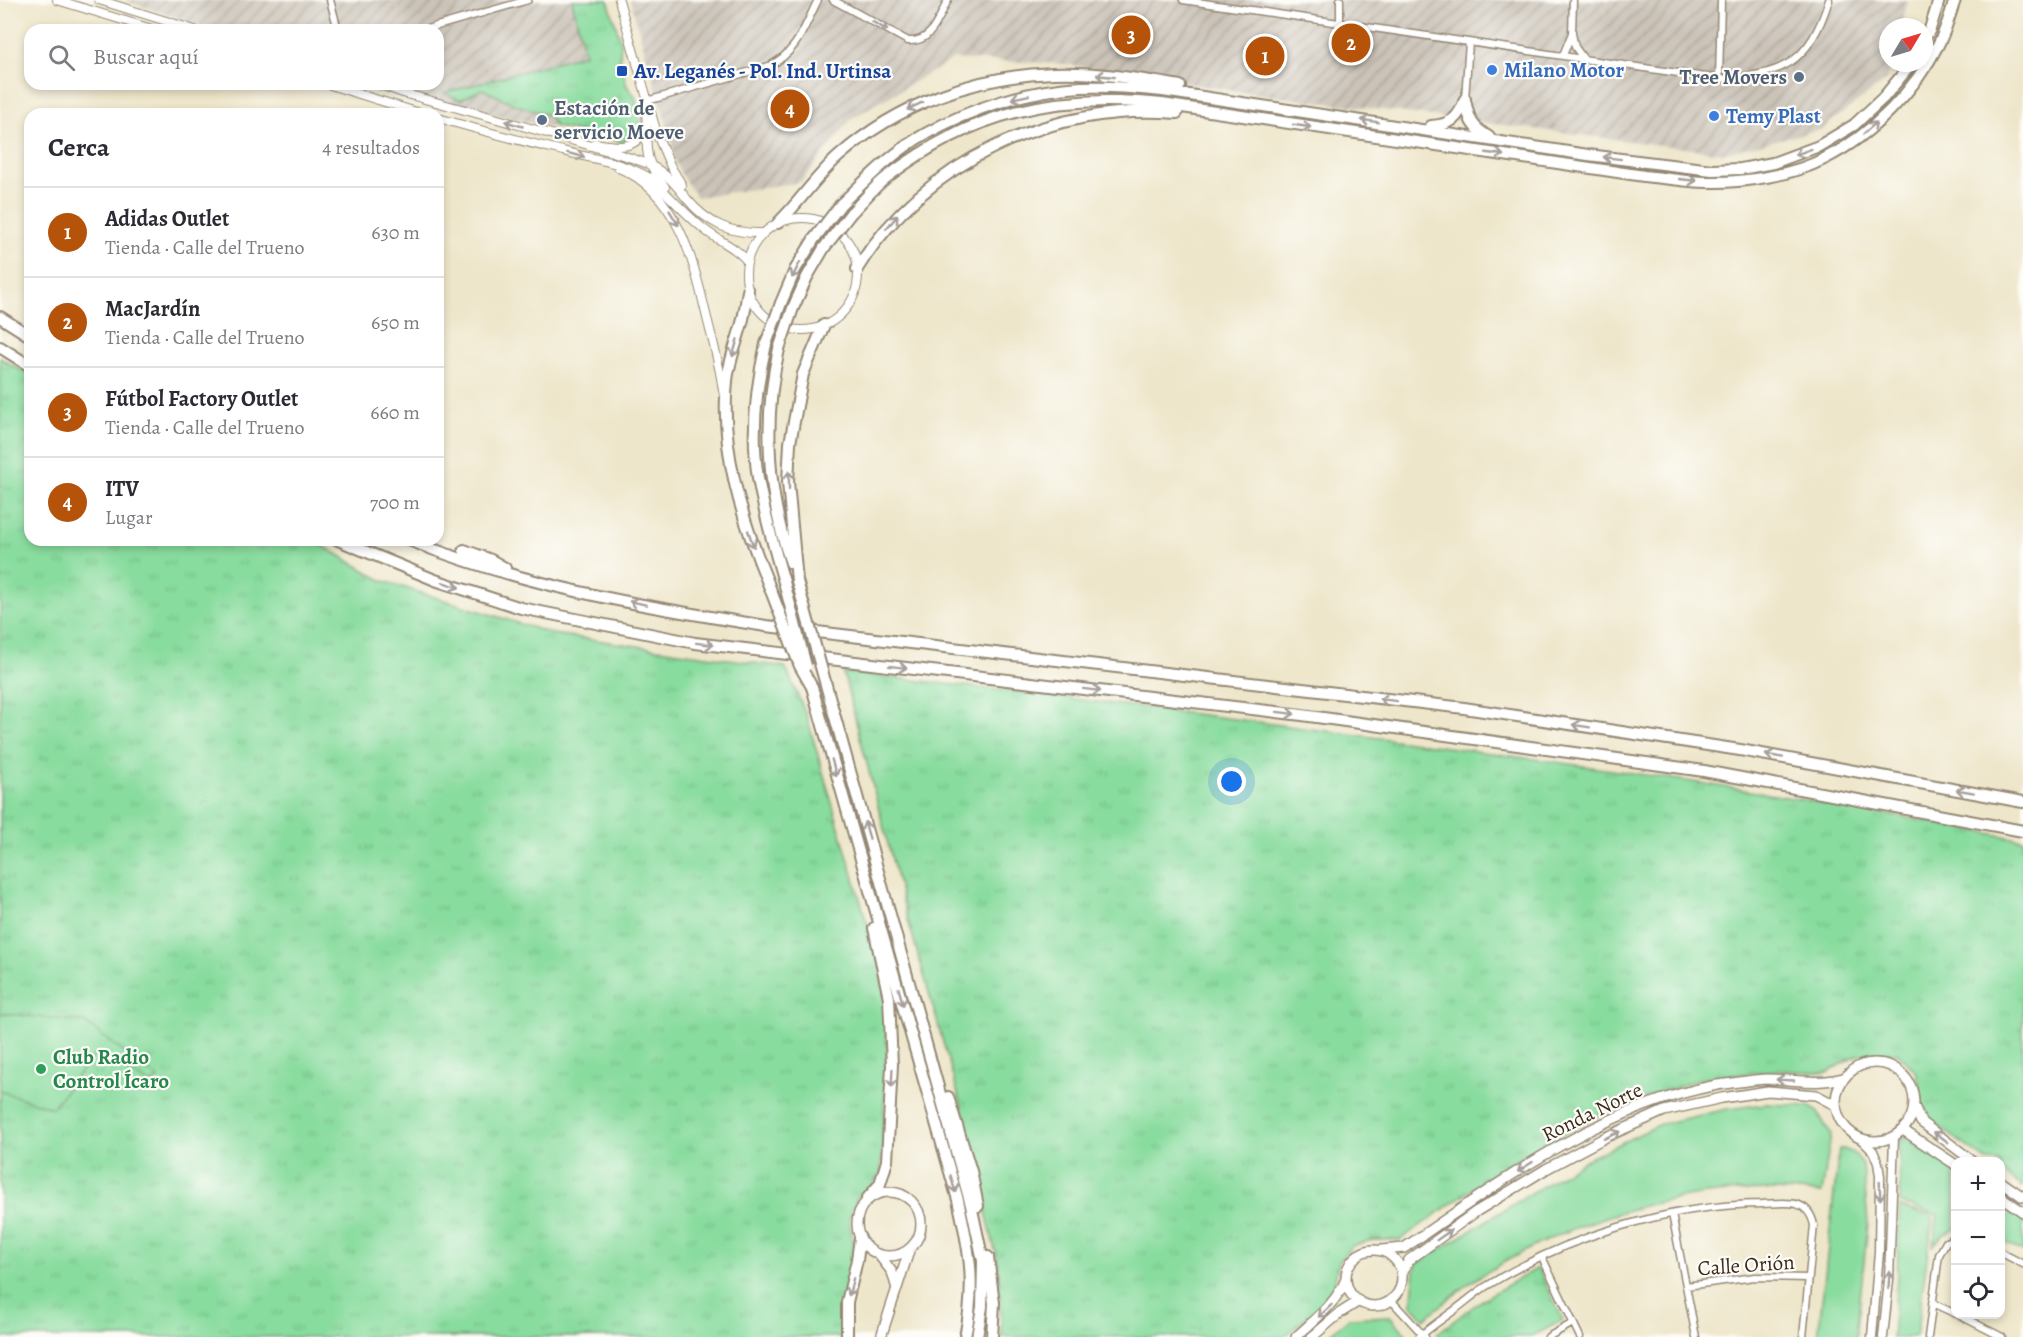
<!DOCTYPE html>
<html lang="es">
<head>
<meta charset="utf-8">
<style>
  :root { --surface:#fff; --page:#f2f2f3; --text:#2b2b33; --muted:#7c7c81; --line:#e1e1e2; --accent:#b45309 }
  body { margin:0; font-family:Alegreya,serif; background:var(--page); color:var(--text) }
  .controls { position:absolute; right:18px; bottom:18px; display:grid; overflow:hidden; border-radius:12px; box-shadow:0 3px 9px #0003 }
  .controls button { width:54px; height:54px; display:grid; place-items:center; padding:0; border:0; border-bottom:2px solid var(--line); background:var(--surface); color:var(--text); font:30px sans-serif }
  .compass { position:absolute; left:1879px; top:18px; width:54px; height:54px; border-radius:50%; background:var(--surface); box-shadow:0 3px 9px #0003; rotate:52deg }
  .you { position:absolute; left:1232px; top:782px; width:21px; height:21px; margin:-15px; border:4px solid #fff; border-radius:50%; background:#1a73e8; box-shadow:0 0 0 9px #1a73e833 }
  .badge { display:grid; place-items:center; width:39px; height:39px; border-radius:50%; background:var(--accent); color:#fff; font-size:20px; font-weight:700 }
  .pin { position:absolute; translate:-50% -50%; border:3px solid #fff; box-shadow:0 2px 6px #0006 }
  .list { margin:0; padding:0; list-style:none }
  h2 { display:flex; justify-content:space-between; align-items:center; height:78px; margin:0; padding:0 24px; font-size:26px }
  h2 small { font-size:20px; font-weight:400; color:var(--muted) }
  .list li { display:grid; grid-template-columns:39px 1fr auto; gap:18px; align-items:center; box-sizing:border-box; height:90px; padding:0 24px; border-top:2px solid var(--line) }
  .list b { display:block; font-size:22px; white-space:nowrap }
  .list p { margin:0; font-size:20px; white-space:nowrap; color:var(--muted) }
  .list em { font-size:20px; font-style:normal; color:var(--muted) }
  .icon { flex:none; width:33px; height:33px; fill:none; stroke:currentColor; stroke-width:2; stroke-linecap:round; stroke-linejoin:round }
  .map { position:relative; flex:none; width:2023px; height:1337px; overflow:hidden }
  .search { position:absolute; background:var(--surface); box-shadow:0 3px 9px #0003; left:24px; top:24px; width:420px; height:66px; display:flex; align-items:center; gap:15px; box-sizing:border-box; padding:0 21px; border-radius:18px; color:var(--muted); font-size:22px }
  .panel { position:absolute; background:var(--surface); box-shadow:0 3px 9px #0003; left:24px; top:108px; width:420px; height:438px; border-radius:18px }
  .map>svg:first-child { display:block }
</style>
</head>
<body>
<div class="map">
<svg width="2023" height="1337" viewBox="0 0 2023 1337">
  <defs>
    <pattern id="industrial-furrows" width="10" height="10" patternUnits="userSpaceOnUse" patternTransform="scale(1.5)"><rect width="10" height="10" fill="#cbc3b8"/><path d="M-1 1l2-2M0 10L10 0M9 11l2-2" fill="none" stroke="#a69f95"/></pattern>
    <pattern id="grass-tufts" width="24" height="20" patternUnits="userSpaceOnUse" patternTransform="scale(1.5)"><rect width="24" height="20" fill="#88dc9e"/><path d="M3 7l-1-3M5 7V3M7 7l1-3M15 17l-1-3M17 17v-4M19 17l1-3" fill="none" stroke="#76bd88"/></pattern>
  </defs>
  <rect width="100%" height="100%" fill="#fdfcf7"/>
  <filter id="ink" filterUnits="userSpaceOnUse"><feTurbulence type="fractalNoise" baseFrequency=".0167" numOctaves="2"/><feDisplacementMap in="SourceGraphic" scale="12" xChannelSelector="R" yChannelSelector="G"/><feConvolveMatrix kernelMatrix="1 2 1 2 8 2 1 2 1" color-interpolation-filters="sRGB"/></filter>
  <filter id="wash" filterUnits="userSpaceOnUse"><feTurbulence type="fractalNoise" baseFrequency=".008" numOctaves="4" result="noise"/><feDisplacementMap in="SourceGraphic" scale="24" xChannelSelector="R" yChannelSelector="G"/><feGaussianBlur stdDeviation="1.35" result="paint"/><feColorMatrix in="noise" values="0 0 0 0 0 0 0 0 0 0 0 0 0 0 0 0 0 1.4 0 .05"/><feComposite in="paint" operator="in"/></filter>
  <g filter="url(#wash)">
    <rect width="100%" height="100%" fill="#eee6ca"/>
    <path fill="url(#industrial-furrows)" d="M123 0H596L629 144 436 102 380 84H438V30H215Z
      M630 0H1908L1901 27H1888V63H1891L1886 80 1822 129 1723 153 1250 93 1064 64 954 59 852 118 801 182 697 197 684 179 673 158 672 144Z"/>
    <path fill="url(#grass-tufts)" stroke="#62835e" stroke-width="1.5" d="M572 0H608L621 42 620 60 627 86 635 96 641 122 637 135 622 142 555 126 548 115 516 105 482 89 460 100 444 93 585 54Z
      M0 358 30 375V540H313L383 581 553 634 785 667 806 714 881 971 888 1021 881 1172 874 1183 858 1197 849 1218 855 1257 842 1337H0Z
      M843 672C1030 693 1216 716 1402 741 1610 769 1817 798 2023 840V1187L2001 1171 2000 1162 1987 1161 1931 1121 1923 1105 1917 1073 1898 1053 1857 1055 1827 1073 1777 1070 1700 1079 1606 1111 1503 1167 1400 1240H1372L1352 1246 1339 1261 1332 1294 1284 1337H1002L998 1263 960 1101 906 913Z
      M1538 1268 1563 1320 1531 1337H1439L1436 1334 1485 1298Z"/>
    <path fill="#88dc9e" stroke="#62835e" stroke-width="1.5" d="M0 1013 84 1022 158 1078 151 1084 107 1059 92 1057 52 1108 0 1091Z
      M1766 1104 1808 1106 1817 1111 1831 1135 1822 1193C1702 1180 1585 1212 1482 1275 1462 1287 1443 1304 1424 1319L1411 1304 1416 1264 1589 1158 1661 1124 1727 1109Z
      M1906 1138 1955 1171V1229L1943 1235 1933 1246 1938 1215 1900 1203 1899 1140Z
      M1839 1149H1844L1855 1154 1863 1164 1868 1224 1856 1337H1818Z
      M2001 1203 2023 1219V1252L2001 1240Z
      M1900 1207 1933 1216 1916 1337H1892L1897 1279Z
      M1390 1316 1406 1334 1403 1337H1327L1349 1318Z"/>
  </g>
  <g filter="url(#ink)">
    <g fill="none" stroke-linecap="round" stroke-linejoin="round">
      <defs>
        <path id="minor" d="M330 0 338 30
          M833 0 908 41C932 43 938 19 948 0
          M1183 0 1719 79C1783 75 1809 64 1829 0
          M1340 23V0
          M423 30 528 0
          M1572 34 1575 47 1583 58
          M1563 55 1572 33 1573 0
          M1719 79 1721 0
          M1465 99 1469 42
          M647 101 769 66C798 52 804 27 818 0
          M1672 1214 1696 1337
          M2000 1252 2023 1264
          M1542 1257 1580 1337
          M1686 1286 1755 1277 1808 1278
          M1391 1300 1425 1337
          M1932 1303 1956 1314
          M1957 1314 2002 1337
          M1419 1337C1429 1328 1441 1320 1452 1312 1463 1304 1473 1295 1485 1287 1565 1237 1668 1205 1762 1204 1785 1203 1808 1197 1814 1225L1803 1337
          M1548 1337 1573 1323
          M1928 1337 1939 1255 1946 1242 1956 1238"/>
        <path id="tertiary" d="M57 0 155 30
          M99 0 195 30
          M619 0 658 137 671 167 682 185
          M327 84 423 114
          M378 84 403 93C464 110 525 126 585 144 606 151 630 156 650 165 666 173 676 185 687 199 708 224 731 234 763 233
          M646 108C649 144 639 155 665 187
          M438 118C479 130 521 141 563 151 592 159 624 162 650 178 669 195 686 215 705 230 720 242 735 246 747 261
          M595 143C613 146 635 152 644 130
          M619 168C678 192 694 263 707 318 713 342 720 366 723 391
          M746 274a56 56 0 1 1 112 0a56 56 0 1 1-112 0Z"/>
        <path id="secondary" d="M1861 1139 1873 1151 1878 1163 1880 1176 1879 1252 1872 1337
          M1883 1337 1889 1280 1894 1137"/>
        <path id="primary" d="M1836 1102a39 39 0 1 1 78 0a39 39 0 1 1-78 0Z
          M1915 1108 1921 1122 1974 1162
          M1903 1130 1956 1165
          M2000 1181 2023 1197
          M857 1224a32 32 0 1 1 64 0a32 32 0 1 1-64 0Z
          M2000 1196 2023 1212
          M1346 1278a28 28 0 1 1 56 0a28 28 0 1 1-56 0Z
          M1381 1250 1404 1248C1500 1182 1600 1107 1717 1085 1733 1083 1750 1080 1766 1079 1793 1079 1817 1085 1843 1078
          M879 1255 892 1272 897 1289
          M1402 1273 1409 1260 1477 1211 1546 1169 1606 1137 1664 1111 1722 1098 1768 1091 1816 1095 1835 1105
          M881 1337 910 1248
          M1296 1337C1315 1319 1336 1304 1346 1279
          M1312 1337 1340 1313 1359 1301"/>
        <path id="trunk" d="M1924 40 1930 29 1939 0
          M1465 100C1469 119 1471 127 1489 137
          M1431 126C1451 125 1459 118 1465 99
          M841 204C867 179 893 152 925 134 972 108 1027 90 1081 87 1108 86 1136 88 1163 91L1588 155 1712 170 1741 169 1773 163 1819 146 1854 125 1884 97 1912 63
          M851 213C863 201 874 187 887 177 973 111 1055 93 1162 104L1644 176C1665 178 1687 182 1708 182 1743 183 1793 175 1824 159 1872 135 1915 91 1939 43 1946 30 1950 14 1955 0
          M778 223C800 202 816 176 839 156 898 104 975 76 1053 73 1095 71 1139 79 1180 86
          M857 269C924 161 1052 102 1177 113
          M748 291C746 302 745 312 742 323 737 342 729 361 727 381 720 451 742 519 768 583
          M781 303 795 270 814 239
          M793 308 807 277 824 248
          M766 344C756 387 751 434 758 478 764 513 774 548 784 582
          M779 349C763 418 767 496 791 563
          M797 581 788 482 790 443 803 374 824 325
          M812 687 958 1200C970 1252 976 1284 965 1337
          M833 710 971 1205 983 1261 982 1307 977 1337
          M948 1097 971 1171 978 1206
          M867 1199 880 1184 887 1161 892 1065 889 998 874 928
          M988 1257 994 1303 992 1337
          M847 1337V1302L857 1260 860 1238"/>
        <path id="motorway" d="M0 317 30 336
          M0 347 30 366
          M338 540 435 580 521 608 695 643 1302 715 1704 771 2023 831
          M409 540C523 586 645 607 766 626L1464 708 1740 750 2023 802
          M464 550 491 560 505 568"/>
      </defs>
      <use href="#minor" stroke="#948874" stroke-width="9"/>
      <use href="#tertiary" stroke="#948874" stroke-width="10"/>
      <use href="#secondary" stroke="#948874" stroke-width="11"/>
      <use href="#primary" stroke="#948874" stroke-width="12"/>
      <use href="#trunk" stroke="#948874" stroke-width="14"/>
      <use href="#motorway" stroke="#948874" stroke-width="14"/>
      <use href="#minor" stroke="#fff" stroke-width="6"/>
      <use href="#tertiary" stroke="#fff" stroke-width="8"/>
      <use href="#secondary" stroke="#fff" stroke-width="8"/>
      <use href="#primary" stroke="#fff" stroke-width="9"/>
      <use href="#trunk" stroke="#fff" stroke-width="10"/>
      <use href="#motorway" stroke="#fff" stroke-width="10"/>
      <defs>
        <path id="trunk-bridge" d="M814 239 841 204
          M824 248 851 213
          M766 344 781 303
          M779 349 793 308
          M797 581 833 710
          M784 582 806 666
          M768 583 800 666 812 687"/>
      </defs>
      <use href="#trunk-bridge" stroke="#948874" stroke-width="14" stroke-linecap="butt"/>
      <use href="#trunk-bridge" stroke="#fff" stroke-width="10"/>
    </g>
    <defs><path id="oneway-shaft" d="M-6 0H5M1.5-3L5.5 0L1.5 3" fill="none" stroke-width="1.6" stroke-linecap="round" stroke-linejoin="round" transform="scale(1.5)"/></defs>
    <g stroke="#a79f9a">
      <use href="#oneway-shaft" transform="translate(880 26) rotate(29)"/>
      <use href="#oneway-shaft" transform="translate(1105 76) rotate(-174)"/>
      <use href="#oneway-shaft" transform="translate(1020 97) rotate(168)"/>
      <use href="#oneway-shaft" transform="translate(915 106) rotate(155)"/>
      <use href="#oneway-shaft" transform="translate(1370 121) rotate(-171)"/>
      <use href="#oneway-shaft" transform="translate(514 124) rotate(-164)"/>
      <use href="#oneway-shaft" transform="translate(1302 126) rotate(8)"/>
      <use href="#oneway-shaft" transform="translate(1870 128) rotate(-42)"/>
      <use href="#oneway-shaft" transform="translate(1803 152) rotate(160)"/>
      <use href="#oneway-shaft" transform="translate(1495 154) rotate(8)"/>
      <use href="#oneway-shaft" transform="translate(576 155) rotate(14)"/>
      <use href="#oneway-shaft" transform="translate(1612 158) rotate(-173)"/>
      <use href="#oneway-shaft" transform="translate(1688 180) rotate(6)"/>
      <use href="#oneway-shaft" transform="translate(674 218) rotate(59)"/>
      <use href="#oneway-shaft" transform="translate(892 222) rotate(-49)"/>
      <use href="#oneway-shaft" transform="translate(796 270) rotate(117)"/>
      <use href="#oneway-shaft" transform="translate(735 348) rotate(106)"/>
      <use href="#oneway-shaft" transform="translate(789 480) rotate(-90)"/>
      <use href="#oneway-shaft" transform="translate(751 539) rotate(71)"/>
      <use href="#oneway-shaft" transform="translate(451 585) rotate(18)"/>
      <use href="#oneway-shaft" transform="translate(638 603) rotate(-168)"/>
      <use href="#oneway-shaft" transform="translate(705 644) rotate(7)"/>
      <use href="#oneway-shaft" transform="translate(898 667) rotate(7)"/>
      <use href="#oneway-shaft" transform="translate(1092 690) rotate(7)"/>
      <use href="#oneway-shaft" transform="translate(1388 700) rotate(-173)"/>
      <use href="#oneway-shaft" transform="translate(1286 713) rotate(7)"/>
      <use href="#oneway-shaft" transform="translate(1581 726) rotate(-171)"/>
      <use href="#oneway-shaft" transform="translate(1774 756) rotate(-170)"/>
      <use href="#oneway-shaft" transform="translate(834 768) rotate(75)"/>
      <use href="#oneway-shaft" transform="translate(1965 791) rotate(-170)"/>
      <use href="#oneway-shaft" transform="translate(867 830) rotate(-106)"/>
      <use href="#oneway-shaft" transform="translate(901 997) rotate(74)"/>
      <use href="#oneway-shaft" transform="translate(892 1078) rotate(93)"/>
      <use href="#oneway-shaft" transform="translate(1785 1080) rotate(-177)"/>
      <use href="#oneway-shaft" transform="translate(1612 1135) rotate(-25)"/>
      <use href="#oneway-shaft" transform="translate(1941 1137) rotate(-144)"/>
      <use href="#oneway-shaft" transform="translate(1525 1167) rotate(147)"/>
      <use href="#oneway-shaft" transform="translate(953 1184) rotate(74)"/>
      <use href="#oneway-shaft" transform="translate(1880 1191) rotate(88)"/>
      <use href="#oneway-shaft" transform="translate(1444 1235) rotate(-35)"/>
      <use href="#oneway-shaft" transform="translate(1889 1280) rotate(-86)"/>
      <use href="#oneway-shaft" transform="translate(851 1287) rotate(104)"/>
      <use href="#oneway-shaft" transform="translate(1325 1311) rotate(137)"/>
    </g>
  </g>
  <g fill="#3f7fe0" stroke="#fdfcf7" stroke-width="2">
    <circle cx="1492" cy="70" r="6"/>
    <circle cx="1714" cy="116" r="6"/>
  </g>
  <rect fill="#1a4fb4" stroke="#fdfcf7" stroke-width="2" x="616" y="65" width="12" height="12" rx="3"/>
  <g fill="#5c6f8a" stroke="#fdfcf7" stroke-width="2">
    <circle cx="1799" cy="77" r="6"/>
    <circle cx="542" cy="120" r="6"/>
  </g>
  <circle fill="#2e9e5b" stroke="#fdfcf7" stroke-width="2" cx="41" cy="1069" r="6"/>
  <g text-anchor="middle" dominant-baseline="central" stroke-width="4.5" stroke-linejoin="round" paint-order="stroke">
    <g font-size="21" font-weight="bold" fill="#366cbe" stroke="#fdfcf7" text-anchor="start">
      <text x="1504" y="70">Milano Motor</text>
      <text x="1726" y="116">Temy Plast</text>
    </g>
    <g font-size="21" font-weight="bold" fill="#164399" stroke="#fdfcf7" text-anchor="start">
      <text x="634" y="71">Av. Leganés - Pol. Ind. Urtinsa</text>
    </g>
    <g font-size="21" font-weight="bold" fill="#4e5e75" stroke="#fdfcf7" text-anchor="end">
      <text x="1787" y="77">Tree Movers</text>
      <text x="554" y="108" text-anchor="start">Estación de<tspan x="554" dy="24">servicio Moeve</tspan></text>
    </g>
    <g font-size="21" font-weight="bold" fill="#27864d" stroke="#fdfcf7" text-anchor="start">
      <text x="53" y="1057">Club Radio<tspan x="53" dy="24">Control Ícaro</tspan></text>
    </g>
    <g font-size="21" fill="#3b2a1e" stroke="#fdfcf7">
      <text transform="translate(1592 1112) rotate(-26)">Ronda Norte</text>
      <text transform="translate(1746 1265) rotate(-4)">Calle Orión</text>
    </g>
  </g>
</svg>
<div class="controls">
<button>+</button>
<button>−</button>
<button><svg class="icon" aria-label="locate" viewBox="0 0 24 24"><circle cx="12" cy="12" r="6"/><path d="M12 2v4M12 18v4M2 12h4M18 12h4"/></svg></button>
</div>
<svg class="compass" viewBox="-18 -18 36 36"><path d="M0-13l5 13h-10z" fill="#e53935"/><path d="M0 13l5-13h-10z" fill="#7c7c81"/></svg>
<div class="you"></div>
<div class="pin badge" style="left:1265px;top:56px">1</div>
<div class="pin badge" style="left:1351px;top:43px">2</div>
<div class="pin badge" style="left:1131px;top:35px">3</div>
<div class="pin badge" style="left:790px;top:109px">4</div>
<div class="search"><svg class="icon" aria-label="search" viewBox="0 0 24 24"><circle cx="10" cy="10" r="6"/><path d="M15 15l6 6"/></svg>Buscar aquí</div>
<section class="panel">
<h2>Cerca<small>4 resultados</small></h2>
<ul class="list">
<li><span class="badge">1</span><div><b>Adidas Outlet</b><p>Tienda · Calle del Trueno</p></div><em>630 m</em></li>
<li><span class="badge">2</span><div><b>MacJardín</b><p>Tienda · Calle del Trueno</p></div><em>650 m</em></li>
<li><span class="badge">3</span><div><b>Fútbol Factory Outlet</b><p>Tienda · Calle del Trueno</p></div><em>660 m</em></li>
<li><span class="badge">4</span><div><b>ITV</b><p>Lugar</p></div><em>700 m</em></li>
</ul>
</section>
</div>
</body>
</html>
